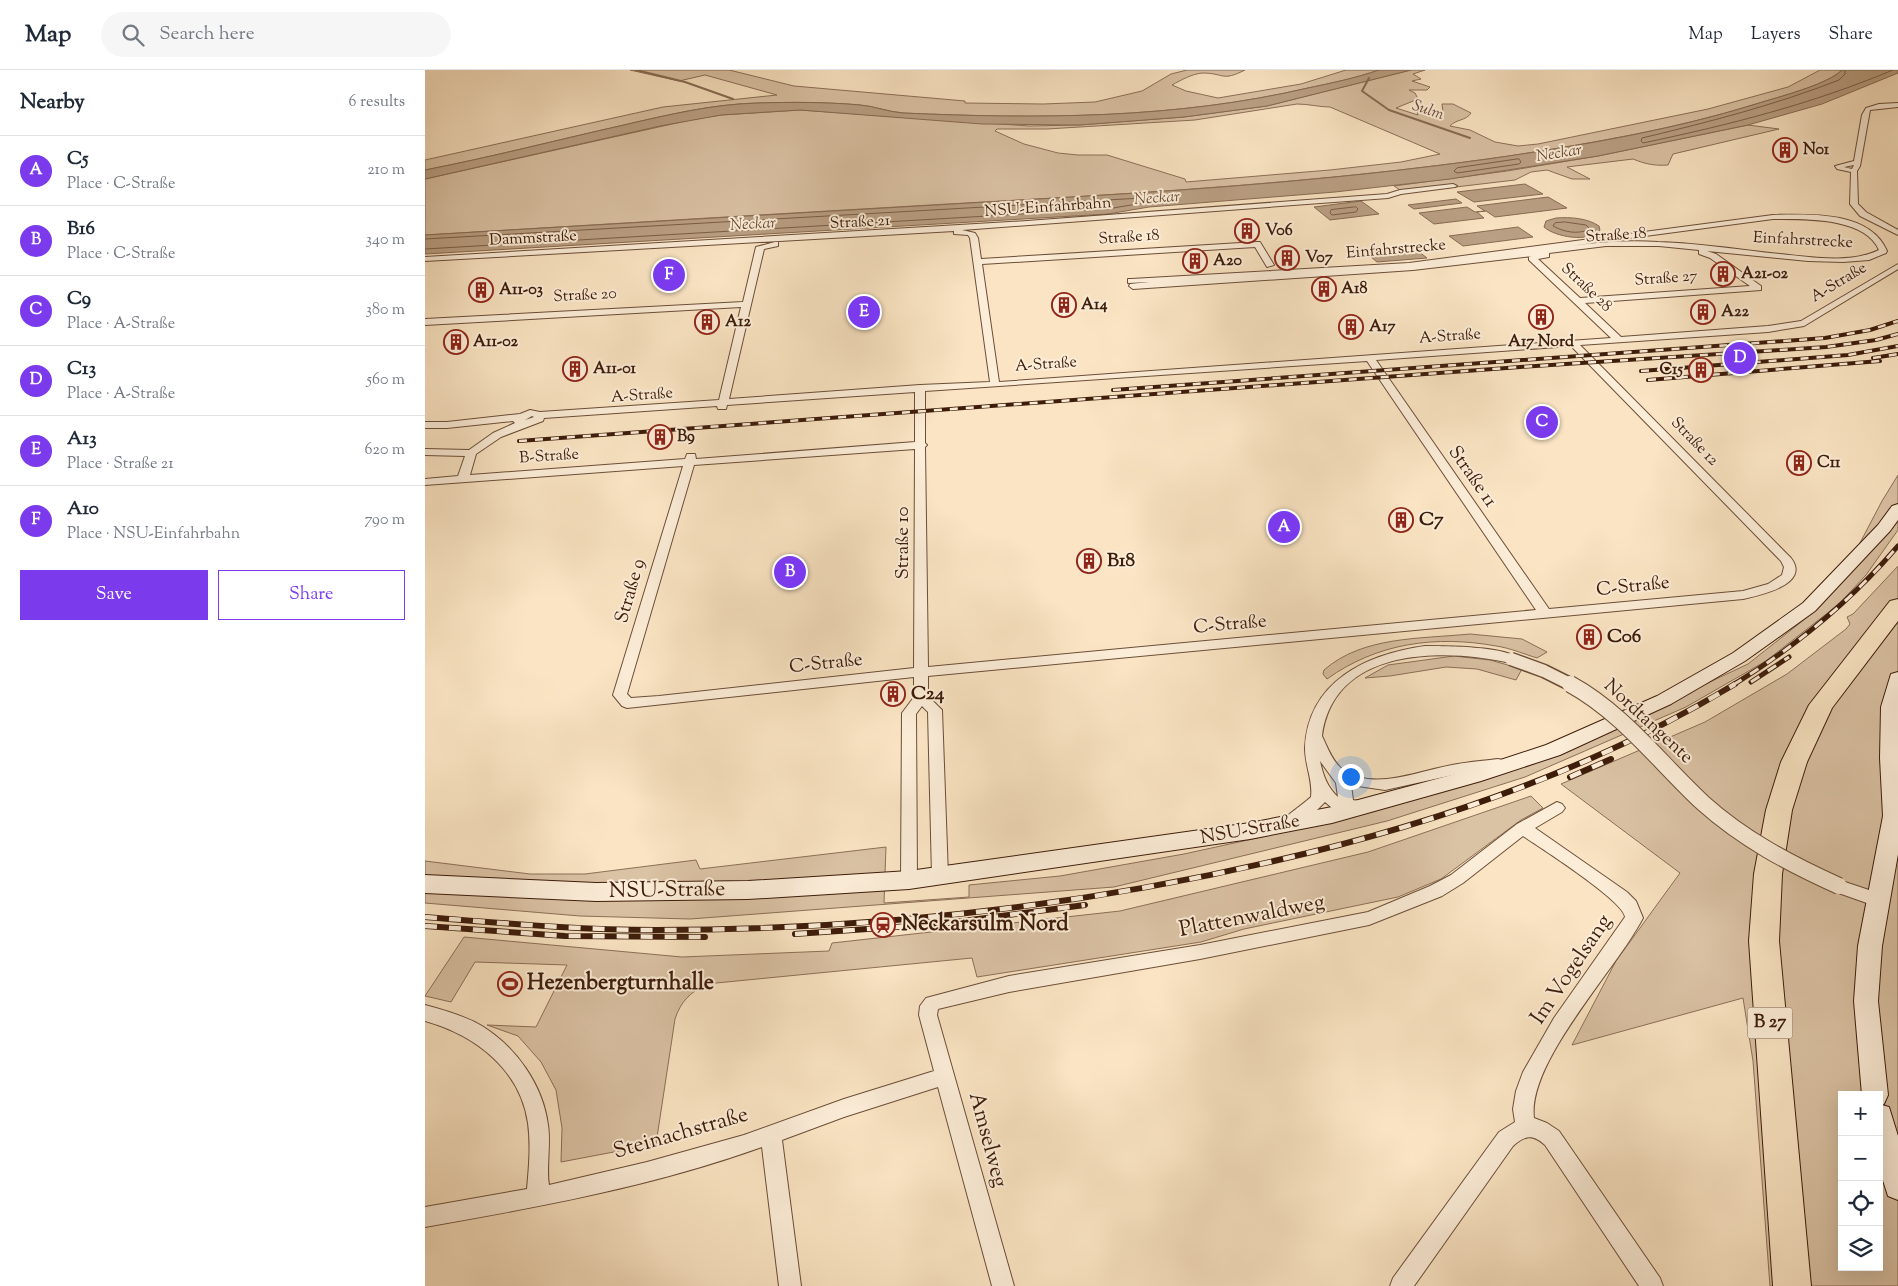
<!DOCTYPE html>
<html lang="en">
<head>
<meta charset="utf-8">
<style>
  :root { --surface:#fff; --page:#f6f6f7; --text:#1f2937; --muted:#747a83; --line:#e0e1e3; --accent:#7c3aed }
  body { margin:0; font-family:"Sorts Mill Goudy",serif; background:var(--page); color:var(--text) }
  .controls { position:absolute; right:15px; bottom:15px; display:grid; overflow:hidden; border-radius:0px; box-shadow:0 5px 20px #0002 }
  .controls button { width:45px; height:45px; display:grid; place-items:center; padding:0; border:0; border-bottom:1px solid var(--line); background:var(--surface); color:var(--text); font:25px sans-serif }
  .you { position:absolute; left:925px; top:706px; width:18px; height:18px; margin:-12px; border:4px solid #fff; border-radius:50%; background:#1a73e8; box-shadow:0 0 0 8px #1a73e833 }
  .badge { display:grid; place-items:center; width:32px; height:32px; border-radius:50%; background:var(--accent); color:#fff; font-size:16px; font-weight:700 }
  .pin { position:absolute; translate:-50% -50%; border:2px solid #fff; box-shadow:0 1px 5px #0006 }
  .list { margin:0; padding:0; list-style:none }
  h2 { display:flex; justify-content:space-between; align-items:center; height:65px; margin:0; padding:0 20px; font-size:21px }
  h2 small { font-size:16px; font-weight:400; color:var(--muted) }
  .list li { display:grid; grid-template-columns:32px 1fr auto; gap:15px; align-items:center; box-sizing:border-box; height:70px; padding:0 20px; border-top:1px solid var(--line) }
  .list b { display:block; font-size:19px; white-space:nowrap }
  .list p { margin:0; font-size:16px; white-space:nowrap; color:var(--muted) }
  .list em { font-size:16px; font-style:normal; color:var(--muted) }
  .actions { display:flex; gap:10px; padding:15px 20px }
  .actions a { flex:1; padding:11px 0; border:1px solid var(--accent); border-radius:0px; text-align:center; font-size:18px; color:var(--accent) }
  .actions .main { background:var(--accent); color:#fff }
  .icon { flex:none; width:28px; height:28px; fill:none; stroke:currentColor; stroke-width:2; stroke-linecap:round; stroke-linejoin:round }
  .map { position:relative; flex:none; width:1473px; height:1216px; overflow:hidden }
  header { display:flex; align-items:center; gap:30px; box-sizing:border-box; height:70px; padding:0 25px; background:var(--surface); border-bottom:1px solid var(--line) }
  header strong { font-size:24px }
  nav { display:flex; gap:28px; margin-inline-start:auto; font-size:18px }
  .search { width:350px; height:45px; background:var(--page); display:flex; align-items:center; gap:12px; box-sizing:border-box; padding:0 18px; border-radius:28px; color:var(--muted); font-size:19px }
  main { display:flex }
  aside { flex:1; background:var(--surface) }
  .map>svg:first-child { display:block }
</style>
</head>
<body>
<header>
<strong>Map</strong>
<div class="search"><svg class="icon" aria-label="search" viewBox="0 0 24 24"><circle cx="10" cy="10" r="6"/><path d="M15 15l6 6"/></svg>Search here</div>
<nav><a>Map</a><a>Layers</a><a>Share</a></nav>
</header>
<main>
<aside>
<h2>Nearby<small>6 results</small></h2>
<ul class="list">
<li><span class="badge">A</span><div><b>C5</b><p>Place · C-Straße</p></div><em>210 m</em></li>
<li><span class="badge">B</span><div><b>B16</b><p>Place · C-Straße</p></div><em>340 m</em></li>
<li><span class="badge">C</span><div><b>C9</b><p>Place · A-Straße</p></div><em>380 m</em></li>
<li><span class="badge">D</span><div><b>C13</b><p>Place · A-Straße</p></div><em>560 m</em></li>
<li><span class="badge">E</span><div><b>A13</b><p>Place · Straße 21</p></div><em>620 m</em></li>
<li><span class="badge">F</span><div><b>A10</b><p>Place · NSU-Einfahrbahn</p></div><em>790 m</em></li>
</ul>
<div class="actions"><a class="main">Save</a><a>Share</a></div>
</aside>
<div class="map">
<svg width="1473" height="1216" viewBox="0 0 1473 1216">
  <rect width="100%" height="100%" fill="#fae4c3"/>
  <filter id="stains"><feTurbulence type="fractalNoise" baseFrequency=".004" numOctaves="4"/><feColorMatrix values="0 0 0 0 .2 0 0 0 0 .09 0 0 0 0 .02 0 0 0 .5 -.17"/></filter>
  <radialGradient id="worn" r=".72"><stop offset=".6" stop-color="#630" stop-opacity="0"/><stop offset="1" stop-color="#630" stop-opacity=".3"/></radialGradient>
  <path fill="#dac2a4" stroke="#8c6f57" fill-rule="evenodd" d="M205 0H304L369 16 540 31V33L618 34 670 32 717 21 746 4 762 0H820C796 12 800 3 777 3 767 4 756 10 747 15L761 21 793 28 876 14 921 0H954C931 8 907 13 883 18 750 49 613 49 478 43 463 42 449 36 435 35 401 32 367 32 333 33 288 34 242 45 199 55 132 70 67 87 0 100V90L238 37 352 25 280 5 254 11Z
    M986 0H1000L988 4 996 9 987 11 1005 17 1002 20H984L990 23 993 29 971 38 993 45 992 42 998 40 1018 42 1017 34H1028L1046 43C1041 51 1031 49 1025 56L1045 60 1070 72 1093 76 1113 74 1283 39 1363 17 1395 0H1417C1402 15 1353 27 1331 34 1251 59 1167 73 1084 86 939 107 794 118 647 127 431 139 216 152 0 165V109L265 50 296 45 375 40 604 56 654 55 759 47 842 36ZM872 34C884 34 894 37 905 37L1015 84 976 92 905 100 761 112 760 109 682 85H653L633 83 599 74 570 61 572 59H622L770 50Z
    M1323 55 1354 59 1248 84 1243 95C1230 96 1220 94 1208 89L1142 97 1165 109H1147L1122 100 1106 102 1090 110 980 123 969 116 1082 101 1173 86Z
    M1473 405V460L1441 505 1414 534 1341 591 1261 637 1100 707 962 751 689 817 265 849 155 846 0 833V791L105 804H160L271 790 275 799 461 777 459 833 544 827V815L635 806 759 784 928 747 1008 720 1236 635 1323 594 1390 541 1415 511 1457 431Z
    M1473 496V1216H1345L1328 991 1318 928 1147 975 1191 891 1255 803 1136 714 1280 652 1362 604 1421 559 1425 554 1422 547 1428 544ZM1417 1025H1454V1197H1417Z
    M1045 564 1097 569 1122 582 1112 588C1099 584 1085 578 1071 576 1011 565 952 573 902 609L898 604 899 600C938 566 995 569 1045 564Z
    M1029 586 1065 590 1097 599 1091 610 1052 599 1021 597 965 606 940 608 963 595Z
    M1106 726 1118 738 1096 750 1016 809 973 827 819 859 776 872 552 907 547 888 281 914C265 923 256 931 250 949L231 1074 136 1092 137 1058 131 1020 116 992 93 966 62 955 111 957 142 895 50 892 26 932 0 926 39 867 257 887 404 881 407 873 695 841 943 782Z"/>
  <path fill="#baa084" stroke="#886b53" d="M954 0H986L842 36 759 47 654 55 557 54 375 40 296 45 235 56 0 109V100C67 87 132 70 199 55 242 45 288 34 333 33 367 32 401 32 435 35 449 36 463 42 478 43 613 49 750 49 883 18 907 13 931 8 954 0Z
    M1417 0H1473V3L1397 34 1323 55 1173 86 1025 109 910 122 724 137 683 144 0 184V165C216 152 431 140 647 127 786 119 925 108 1063 89 1153 76 1244 61 1331 34 1353 27 1402 15 1417 0Z
    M1100 114 1118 124 1049 132 1032 122Z
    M1123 127 1142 138 1070 147 1061 141 1052 142 1059 148 1009 154 994 143 1042 137 1050 142 1060 141 1052 136Z
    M1031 129 1037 133 989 139 983 135Z
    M936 131 954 144 905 150 889 137Z
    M1131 148C1146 147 1162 148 1174 156L1175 160C1164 173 1130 167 1119 157L1121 151Z
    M1093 157 1108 167 1038 176 1024 166Z
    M993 181 1002 188 952 192 946 187Z"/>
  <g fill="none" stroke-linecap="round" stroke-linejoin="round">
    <path stroke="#7c5e47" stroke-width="1" d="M1420 0V4L1414 10C1350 35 1284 52 1217 68L1216 71 1218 73C1304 55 1387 34 1468 0
      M1094 89 1096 92 1094 94 1032 103 1029 101 1032 98Z
      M931 137 933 139 931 142 907 145 905 143 906 140Z
      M1140 152 1161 155 1165 159C1153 165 1139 162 1128 156L1130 153Z
      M0 169 717 128 720 130 718 133 682 139 0 179"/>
    <path stroke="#886b53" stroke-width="2" d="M211 0 260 12 308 29
      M944 8 937 21 964 40 1045 68"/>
    <defs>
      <path id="street" d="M1473 33V37L1445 40 1435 96 1432 101 1433 134 1441 142 1473 160V165L1435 146 1425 134 1426 102 1412 99 1410 96 1429 91 1437 45 1441 38 1454 34ZM1429 95 1427 99 1419 97Z
        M1028 114 1032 116 1030 117 976 124 963 128 537 160 550 163 553 168 556 189 832 172H835L849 195 842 197 830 177 557 194 574 312 1186 268 1104 190V186H1107L988 200 708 219 704 216 705 214 724 212 703 213V209H706L984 193 1348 145C1385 144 1445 141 1462 181L1461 183 1444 190 1418 192 1383 191 1282 181 1291 184 1336 216V220L1160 233 1196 267 1343 256 1376 251 1473 194V199L1379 256 1343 262 1155 275 1366 488C1386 514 1336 525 1318 529L503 606V626L517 640 523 806 521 810 515 812 509 810 507 806 503 642 497 636 491 644 492 810 490 815 484 816 478 815 476 810 477 643 489 627V607L202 638 197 636 188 625 258 396 0 415V409L33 406 40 386 0 385V379L44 380 68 363 90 353 88 351 22 358H0V352H22L95 344 105 340 115 342 294 330 316 237 0 255V249L318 232 331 177 350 172H353V176L339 179 304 329 495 315 565 312 545 168 543 165 529 164V161L0 191V187L602 151 962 124 975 120ZM1348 149C1379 149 1440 147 1454 180 1425 194 1386 187 1355 184 1315 180 1274 173 1233 172 1204 170 1175 172 1145 176ZM1181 176H1234L1274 180V184L1285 188 1325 216 1155 228 1113 189 1124 187V183ZM1146 276 1356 491 1359 497 1357 505 1343 514 1318 521 1124 539 951 290ZM942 291 1111 540 503 597 500 377 502 375 500 373V321ZM490 322V372L271 389 270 384H262L260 389 45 405 51 384 76 367 118 351 119 348 292 336 293 339H301L302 335ZM107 346 109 347 100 350ZM490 379 489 598 234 626 206 628 202 624 269 395Z
        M1000 576C1017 576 1083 576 1093 589L1086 593C1020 578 909 576 897 666 902 676 907 691 917 699 948 722 993 701 1027 695 1042 692 1058 691 1073 689L1078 690 1080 694 1078 698 1028 705 960 720 926 715 928 730 939 732 942 736 939 740 923 741 913 747 907 745 905 741 907 738 900 732C890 742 874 761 858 756L856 752C859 747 880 733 886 727 888 710 880 696 880 678 883 611 942 584 1000 576ZM895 691 911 713 913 727C902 717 898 705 895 691Z
        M1132 732 1137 734 1140 738 1137 742 1110 758 1202 822 1211 831 1218 848C1191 900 1102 992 1109 1048L1122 1053 1134 1061 1235 1208 1238 1216H1214L1120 1075C1108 1064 1100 1065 1088 1076L989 1216H965L968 1208 1074 1062 1090 1052 1088 1039 1091 1021 1098 1002 1129 948 1200 847C1199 831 1116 778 1098 766L1038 813 1017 826 944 855 775 889 584 922 513 939 512 945 589 1216H567L513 1017 419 1047 357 1070 376 1216H354L337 1077C229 1116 114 1137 0 1157V1137L102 1119C104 1097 106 1075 103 1053 95 999 50 965 0 951V935C19 940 40 946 57 956 91 977 118 1015 123 1055 126 1074 121 1098 124 1115L222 1092 319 1065 419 1029 509 1001 494 945 495 936 501 928 584 906 775 875 943 842 1005 816 1026 805 1092 754Z
        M1414 810 1459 825 1461 830 1459 835 1453 837 1408 821 1406 816 1408 811Z"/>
      <path id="secondary" d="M1473 434V450L1465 461 1390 541 1320 591 1246 634 1135 685 1056 711 907 753 825 769 484 819 323 829 171 831 0 823V805L171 813 323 811 484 801 825 753 907 737 1045 700 1121 675 1232 626 1308 583 1378 533 1453 455 1467 436Z
        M1473 602V784L1457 876 1453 931 1463 1025 1459 1034 1457 1035 1464 1037 1473 1066V1130L1463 1126 1454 1098V1025H1437L1429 931 1433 876 1458 746 1455 688 1456 637 1466 604Z"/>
      <path id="highway" d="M1473 529V551L1407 638 1382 692 1367 740 1357 804 1354 871 1386 1216H1348L1324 871 1329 804 1341 740 1356 692 1384 635 1465 531Z"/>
    </defs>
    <use href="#street" stroke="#6c4e38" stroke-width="2"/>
    <use href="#secondary" stroke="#3d1c0a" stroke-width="2"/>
    <use href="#highway" stroke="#3d1c0a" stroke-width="2"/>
    <use href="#street" fill="#fcedd8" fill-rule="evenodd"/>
    <use href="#secondary" fill="#fcedd8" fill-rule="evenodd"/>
    <use href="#highway" fill="#fae4c3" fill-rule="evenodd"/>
    <defs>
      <path id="rail-far2" d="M1448 288 1473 284
        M1216 301 1423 285 1473 276
        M1223 310 1455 291
        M688 320 1400 268 1445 260 1473 251
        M94 371 1095 297 1401 277 1451 270 1473 264"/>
      <path id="rail-far1" d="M1326 612 1364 587
        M1308 615C1370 577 1425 532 1473 476"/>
      <path id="rail" d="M1145 707 1186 689
        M0 847C77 853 153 860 230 860 439 860 646 838 849 791 1010 754 1168 700 1310 614
        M0 856 140 866 280 867
        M370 864 515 854 660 835"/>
    </defs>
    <use href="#rail-far2" stroke="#3d1c0a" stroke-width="4"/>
    <use href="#rail-far1" stroke="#3d1c0a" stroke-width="5"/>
    <use href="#rail" stroke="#3d1c0a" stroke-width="6"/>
    <use href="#rail-far2" stroke="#fcedd8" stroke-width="2.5" stroke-dasharray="8" stroke-linecap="butt"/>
    <use href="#rail-far1" stroke="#fcedd8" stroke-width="3" stroke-dasharray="10" stroke-linecap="butt"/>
    <use href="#rail" stroke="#fcedd8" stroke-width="4.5" stroke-dasharray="12" stroke-linecap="butt"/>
    <defs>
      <path id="street-bridge-far1" d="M1086 589 1119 601 1147 615"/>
      <path id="street-bridge" d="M1145 614C1198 643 1234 692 1278 733 1318 769 1365 794 1414 816"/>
    </defs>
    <use href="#street-bridge-far1" stroke="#6c4e38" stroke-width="15" stroke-linecap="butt"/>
    <use href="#street-bridge" stroke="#6c4e38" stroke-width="18" stroke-linecap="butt"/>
    <use href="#street-bridge-far1" stroke="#fcedd8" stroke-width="12"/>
    <use href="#street-bridge" stroke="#fcedd8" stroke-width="16"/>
  </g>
  <defs>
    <symbol id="building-ring" viewBox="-11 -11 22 22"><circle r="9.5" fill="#fcedd8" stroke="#8f2418" stroke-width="1.5"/><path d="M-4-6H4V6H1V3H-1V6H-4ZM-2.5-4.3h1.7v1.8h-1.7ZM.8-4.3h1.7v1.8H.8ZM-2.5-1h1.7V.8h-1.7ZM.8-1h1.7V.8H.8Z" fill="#8f2418"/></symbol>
    <symbol id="station-ring" viewBox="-11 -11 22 22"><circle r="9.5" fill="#fcedd8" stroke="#8f2418" stroke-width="1.5"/><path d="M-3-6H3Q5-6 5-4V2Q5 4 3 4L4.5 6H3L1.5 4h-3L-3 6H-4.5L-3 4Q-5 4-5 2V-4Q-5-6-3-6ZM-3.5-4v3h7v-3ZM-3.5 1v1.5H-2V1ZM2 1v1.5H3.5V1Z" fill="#8f2418"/></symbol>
    <symbol id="stadium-ring" viewBox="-11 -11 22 22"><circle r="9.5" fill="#fcedd8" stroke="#8f2418" stroke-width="1.5"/><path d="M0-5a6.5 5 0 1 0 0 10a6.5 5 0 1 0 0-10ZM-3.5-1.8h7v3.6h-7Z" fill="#8f2418"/></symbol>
  </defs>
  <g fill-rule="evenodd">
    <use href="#building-ring" x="1346" y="66" width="28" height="28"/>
    <use href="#building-ring" x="808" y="147" width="28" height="28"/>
    <use href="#building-ring" x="848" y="174" width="28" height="28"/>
    <use href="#building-ring" x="756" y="177" width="28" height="28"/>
    <use href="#building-ring" x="1284" y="190" width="28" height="28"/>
    <use href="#building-ring" x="885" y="205" width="28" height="28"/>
    <use href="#building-ring" x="42" y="206" width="28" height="28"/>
    <use href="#building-ring" x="625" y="221" width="28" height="28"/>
    <use href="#building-ring" x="1264" y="228" width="28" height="28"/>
    <use href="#building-ring" x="1102" y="233" width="28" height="28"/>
    <use href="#building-ring" x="268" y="238" width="28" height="28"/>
    <use href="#building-ring" x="912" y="243" width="28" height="28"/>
    <use href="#building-ring" x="17" y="258" width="28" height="28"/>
    <use href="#building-ring" x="136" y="285" width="28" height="28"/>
    <use href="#building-ring" x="1262" y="286" width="28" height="28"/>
    <use href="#building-ring" x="221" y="353" width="28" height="28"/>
    <use href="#building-ring" x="1360" y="379" width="28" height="28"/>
    <use href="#building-ring" x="962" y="436" width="28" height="28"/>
    <use href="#building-ring" x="650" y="477" width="28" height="28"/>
    <use href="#building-ring" x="1150" y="553" width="28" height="28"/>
    <use href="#building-ring" x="454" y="610" width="28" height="28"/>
    <use href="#station-ring" x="444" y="841" width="28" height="28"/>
    <use href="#stadium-ring" x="71" y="900" width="28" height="28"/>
  </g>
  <g text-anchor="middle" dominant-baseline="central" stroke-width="4" stroke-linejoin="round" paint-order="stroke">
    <g font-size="16" font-style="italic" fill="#694a35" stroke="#fcedd8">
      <text transform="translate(1003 41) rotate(19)">Sulm</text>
      <text transform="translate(1134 84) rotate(-9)">Neckar</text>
      <text transform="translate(732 129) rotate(-4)">Neckar</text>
      <text transform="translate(328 155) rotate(-3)">Neckar</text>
    </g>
    <g font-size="16" font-weight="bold" fill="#3d1c0a" stroke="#fcedd8" text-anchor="start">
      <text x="1378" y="80">N01</text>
      <text x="840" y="161">V06</text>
      <text x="880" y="188">V07</text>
      <text x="788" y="191">A20</text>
      <text x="1316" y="204">A21-02</text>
      <text x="916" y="219">A18</text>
      <text x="74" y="220">A11-03</text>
      <text x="656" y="235">A14</text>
      <text x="1296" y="242">A22</text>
      <text x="300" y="252">A12</text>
      <text x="944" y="257">A17</text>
      <text x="48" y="272">A11-02</text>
      <text x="1116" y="272" text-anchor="middle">A17 Nord</text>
      <text x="168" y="299">A11-01</text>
      <text x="1258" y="300" text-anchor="end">C15</text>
      <text x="252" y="367">B9</text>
      <text x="1392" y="393">C11</text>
    </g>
    <g font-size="16" fill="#3d1c0a" stroke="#fcedd8">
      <text transform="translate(623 138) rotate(-4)">NSU-Einfahrbahn</text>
      <text transform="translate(435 153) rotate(-3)">Straße 21</text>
      <text transform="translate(1191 166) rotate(-4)">Straße 18</text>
      <text transform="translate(704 168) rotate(-4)">Straße 18</text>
      <text transform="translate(108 169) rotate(-3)">Dammstraße</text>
      <text transform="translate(1378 171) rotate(3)">Einfahrstrecke</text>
      <text transform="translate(971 180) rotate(-5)">Einfahrstrecke</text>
      <text transform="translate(1241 209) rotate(-4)">Straße 27</text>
      <text transform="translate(1414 213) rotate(-31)">A-Straße</text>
      <text transform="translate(1161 218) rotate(43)">Straße 28</text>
      <text transform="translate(160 226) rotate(-3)">Straße 20</text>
      <text transform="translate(1025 267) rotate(-4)">A-Straße</text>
      <text transform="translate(621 295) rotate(-4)">A-Straße</text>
      <text transform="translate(217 326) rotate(-4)">A-Straße</text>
      <text transform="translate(1269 372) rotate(46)">Straße 12</text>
      <text transform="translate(124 387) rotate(-4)">B-Straße</text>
    </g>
    <rect fill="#fcedd8" stroke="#765b48" stroke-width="1" x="1322.5" y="937.5" width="45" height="31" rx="4"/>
    <g font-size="18" font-weight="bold" fill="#3d1c0a">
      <text x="1345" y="953">B 27</text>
    </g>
    <g font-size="19" fill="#3d1c0a" stroke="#fcedd8">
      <text transform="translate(1047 407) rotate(55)">Straße 11</text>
      <text transform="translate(478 473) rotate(-90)">Straße 10</text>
      <text transform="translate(1208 517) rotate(-6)">C-Straße</text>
      <text transform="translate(206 521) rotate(-74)">Straße 9</text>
      <text transform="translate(805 555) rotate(-5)">C-Straße</text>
      <text transform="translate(401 594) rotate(-6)">C-Straße</text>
      <text transform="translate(1223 652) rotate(43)">Nordtangente</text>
      <text transform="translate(825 760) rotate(-10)">NSU-Straße</text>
    </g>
    <g font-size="19" font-weight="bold" fill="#3d1c0a" stroke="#fcedd8" text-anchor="start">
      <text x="994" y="450">C7</text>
      <text x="682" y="491">B18</text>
      <text x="1182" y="567">C06</text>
      <text x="486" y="624">C24</text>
    </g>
    <g font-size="22" fill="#3d1c0a" stroke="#fcedd8">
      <text transform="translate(242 821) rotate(-1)">NSU-Straße</text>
      <text transform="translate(827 847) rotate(-11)">Plattenwaldweg</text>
      <text transform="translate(1147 900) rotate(-56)">Im Vogelsang</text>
      <text transform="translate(256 1064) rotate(-16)">Steinachstraße</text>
      <text transform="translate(562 1070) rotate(75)">Amselweg</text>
    </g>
    <g font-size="22" font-weight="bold" fill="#3d1c0a" stroke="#fcedd8" text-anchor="start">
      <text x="476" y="855">Neckarsulm Nord</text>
      <text x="102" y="914">Hezenbergturnhalle</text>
    </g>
  </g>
  <rect width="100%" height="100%" filter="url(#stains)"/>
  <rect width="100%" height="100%" fill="url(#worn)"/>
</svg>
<div class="controls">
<button>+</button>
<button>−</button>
<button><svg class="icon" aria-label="locate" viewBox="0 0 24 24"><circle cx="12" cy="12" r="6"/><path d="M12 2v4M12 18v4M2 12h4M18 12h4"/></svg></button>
<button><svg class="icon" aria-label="layers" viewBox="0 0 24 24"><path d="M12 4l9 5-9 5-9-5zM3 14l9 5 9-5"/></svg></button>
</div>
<div class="you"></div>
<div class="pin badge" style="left:859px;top:457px">A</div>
<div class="pin badge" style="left:365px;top:502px">B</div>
<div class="pin badge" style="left:1117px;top:352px">C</div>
<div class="pin badge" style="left:1315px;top:288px">D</div>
<div class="pin badge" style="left:439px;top:242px">E</div>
<div class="pin badge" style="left:244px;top:205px">F</div>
</div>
</main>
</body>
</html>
